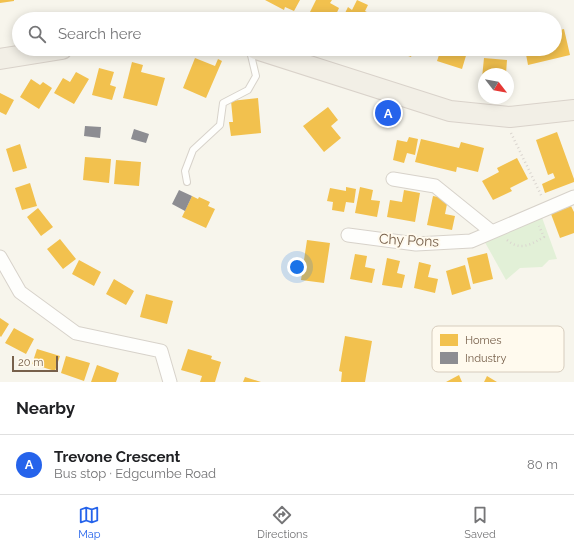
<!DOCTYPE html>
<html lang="en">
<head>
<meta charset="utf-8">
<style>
  :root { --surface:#fff; --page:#f6f6f6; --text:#202124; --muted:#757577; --line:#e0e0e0; --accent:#2563eb }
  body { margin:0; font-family:Raleway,sans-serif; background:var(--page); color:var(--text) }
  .compass { position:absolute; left:478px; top:68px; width:36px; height:36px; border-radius:50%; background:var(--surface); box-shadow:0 2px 10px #0003; rotate:121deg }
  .scale { position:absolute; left:12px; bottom:10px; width:46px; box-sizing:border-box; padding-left:4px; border:2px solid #77604b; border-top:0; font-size:11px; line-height:14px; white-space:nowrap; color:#77604b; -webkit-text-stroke:3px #fffaee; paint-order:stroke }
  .you { position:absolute; left:297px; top:267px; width:14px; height:14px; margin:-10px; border:3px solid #fff; border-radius:50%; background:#1a73e8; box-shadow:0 0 0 6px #1a73e833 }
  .badge { display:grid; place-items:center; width:26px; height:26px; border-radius:50%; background:var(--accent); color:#fff; font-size:13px; font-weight:700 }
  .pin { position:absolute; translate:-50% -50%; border:2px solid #fff; box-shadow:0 1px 4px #0006 }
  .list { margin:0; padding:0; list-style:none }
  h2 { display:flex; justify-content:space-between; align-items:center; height:52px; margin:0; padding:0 16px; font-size:17px }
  h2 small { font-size:13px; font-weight:400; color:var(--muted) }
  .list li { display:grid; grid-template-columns:26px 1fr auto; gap:12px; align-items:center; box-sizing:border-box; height:60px; padding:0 16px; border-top:1px solid var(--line) }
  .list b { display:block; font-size:15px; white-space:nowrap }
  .list p { margin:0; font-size:13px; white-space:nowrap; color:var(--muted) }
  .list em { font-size:13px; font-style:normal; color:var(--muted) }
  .icon { flex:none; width:22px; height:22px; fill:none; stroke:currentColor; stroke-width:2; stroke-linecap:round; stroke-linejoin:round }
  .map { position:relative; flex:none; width:574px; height:382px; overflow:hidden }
  .search { position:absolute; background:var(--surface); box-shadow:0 2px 10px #0003; left:12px; right:12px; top:12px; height:44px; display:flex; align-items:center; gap:10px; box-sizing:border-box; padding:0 14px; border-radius:22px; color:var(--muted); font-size:15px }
  .sheet { height:112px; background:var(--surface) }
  nav { display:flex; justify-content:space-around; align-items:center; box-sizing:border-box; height:56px; border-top:1px solid var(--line); background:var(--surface); font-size:11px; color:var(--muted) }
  nav a { display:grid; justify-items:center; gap:2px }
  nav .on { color:var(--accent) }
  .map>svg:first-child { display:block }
</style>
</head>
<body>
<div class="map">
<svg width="574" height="382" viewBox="0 0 574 382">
  <rect width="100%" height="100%" fill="#f7f5ec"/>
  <path fill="#e2f0d7" d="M540 212 557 259 549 260 542 267 520 268 506 280 482 237Z"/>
  <path fill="#f2c14e" d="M0 0H14V1L0 3Z
    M265 0H300L294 11 285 7 284 10Z
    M316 0H332L330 3 339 8 334 19H314L308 16Z
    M357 0 368 5 365 11 378 18 377 19H342L348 7 352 10Z
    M564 29 570 55 528 65 525 49H555V31Z
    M389 49H414L411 57Z
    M441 49H468L462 69 437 61Z
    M195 58 215 66 218 59 222 61 206 98 183 88Z
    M484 58 507 60 506 74H484V78H482Z
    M132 62 143 65 141 72 165 78 157 106 123 98Z
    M99 68 114 72 110 85 116 87 112 100 92 95Z
    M76 72 89 79 74 104 54 93 63 78 70 82Z
    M31 79 40 85 43 82 52 88 39 109 20 97Z
    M0 93 14 100 6 115 0 112Z
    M258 98 261 133 231 136 229 122H233L231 101Z
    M328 107 338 120 331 126 341 138 324 152 303 126Z
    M557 132 574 179V182L545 193 542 184 555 178 553 173 548 175 536 140Z
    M409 137 418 139 415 155 407 153 404 163 393 160 397 140 407 142Z
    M421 139 459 148 461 142 484 148 478 172 457 167 456 172 415 162Z
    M20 144 27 168 13 172 6 149Z
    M85 157 111 159 109 183 83 180Z
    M517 158 528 179 510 188 512 191 493 200 482 181 499 172 497 168Z
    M116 160 141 162 139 186 114 184Z
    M30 183 37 206 22 210 15 188Z
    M346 187 356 189 354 203 346 202 344 212 332 210 333 202 327 201 330 188 346 191Z
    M360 187 373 190 371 200 380 201 377 217 355 213Z
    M404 190 420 193 415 222 387 217 390 200 402 202Z
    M192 196 198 199 199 197 210 202 208 206 215 209 206 228 182 217Z
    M433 196 448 199 445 214 455 216 452 230 427 225Z
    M571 206 574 212V233L560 238 551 214Z
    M38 208 53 227 41 236 27 217Z
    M60 239 76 259 63 269 47 249Z
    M307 240 330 243 324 283 301 280Z
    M487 253 493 279 473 284 467 258Z
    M355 254 367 256 365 267 375 269 372 283 350 279Z
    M387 258 400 261 397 273 405 275 402 288 382 285Z
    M79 260 101 272 94 286 72 274Z
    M419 262 431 265 428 277 438 279 435 293 414 288Z
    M465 265 471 289 452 295 446 271Z
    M114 279 134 291 126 305 106 294Z
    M146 294 173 301 167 324 140 317Z
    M0 318 9 324 1 337 0 336Z
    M14 328 34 339 26 354 5 343Z
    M345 336 372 341 365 382H341L342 372 339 371Z
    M37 349 60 356 55 371 32 364Z
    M188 349 212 356 211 359 221 362 215 382H200L202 376 181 370Z
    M66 356 90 363 84 381 61 373Z
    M97 365 119 373 116 382H91Z
    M459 375 462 382H446Z
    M487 376 497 382H484Z
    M245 377 261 382H243Z"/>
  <path fill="#8d8d92" d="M85 126 101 127 100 138 84 136Z
    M134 129 149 134 146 143 131 139Z
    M179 190 192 196 185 211 172 204Z"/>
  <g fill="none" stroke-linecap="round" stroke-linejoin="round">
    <defs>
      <path id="lane" d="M187 182 185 171 193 150 220 125 223 103 248 90 256 76 250 51"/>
      <path id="street" d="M393 179 435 186 492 232
        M348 235 416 244 471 241 574 197
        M0 257 20 292 76 333 161 351 170 382"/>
      <path id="primary" d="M256 49 450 111 510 117 574 110
        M0 59 62 49"/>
    </defs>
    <use href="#lane" stroke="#d7d2ca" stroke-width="8"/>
    <use href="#street" stroke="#d7d2ca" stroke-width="15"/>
    <use href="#primary" stroke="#d9d2ca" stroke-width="22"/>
    <path stroke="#dad5cf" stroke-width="2.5" stroke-dasharray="1 3" stroke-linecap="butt" d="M511 133 542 197
      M507 240C520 251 530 245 544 237L539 226"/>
    <use href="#lane" stroke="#fefefc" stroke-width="6"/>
    <use href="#street" stroke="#fefefc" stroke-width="13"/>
    <use href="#primary" stroke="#f2efe6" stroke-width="20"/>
  </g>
  <g text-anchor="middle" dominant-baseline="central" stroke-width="4" stroke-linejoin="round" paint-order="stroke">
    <g font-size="14" fill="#77604b" stroke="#fffaee">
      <text transform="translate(409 240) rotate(3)">Chy Pons</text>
    </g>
  </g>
  <rect x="432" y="326" width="132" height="46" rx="6" fill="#fffaee" stroke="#d6ccbd" stroke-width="1"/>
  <rect x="440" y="334" width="18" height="12" fill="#f2c14e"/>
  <rect x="440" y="352" width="18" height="12" fill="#8d8d92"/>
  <g font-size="11" fill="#77604b">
    <text x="465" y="344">Homes</text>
    <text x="465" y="362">Industry</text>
  </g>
</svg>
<svg class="compass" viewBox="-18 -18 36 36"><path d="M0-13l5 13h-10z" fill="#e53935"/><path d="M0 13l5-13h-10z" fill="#757577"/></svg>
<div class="scale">20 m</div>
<div class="you"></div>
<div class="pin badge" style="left:388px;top:113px">A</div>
<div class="search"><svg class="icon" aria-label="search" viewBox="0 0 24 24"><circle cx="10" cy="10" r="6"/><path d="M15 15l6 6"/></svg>Search here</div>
</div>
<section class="sheet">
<h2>Nearby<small></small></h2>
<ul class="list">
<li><span class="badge">A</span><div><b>Trevone Crescent</b><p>Bus stop · Edgcumbe Road</p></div><em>80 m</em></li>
</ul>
</section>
<nav>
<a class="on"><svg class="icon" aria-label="map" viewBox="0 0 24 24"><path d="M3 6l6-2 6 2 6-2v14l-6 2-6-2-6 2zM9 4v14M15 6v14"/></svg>Map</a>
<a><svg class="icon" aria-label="directions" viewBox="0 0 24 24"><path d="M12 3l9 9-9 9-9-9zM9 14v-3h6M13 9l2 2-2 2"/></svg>Directions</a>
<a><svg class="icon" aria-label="saved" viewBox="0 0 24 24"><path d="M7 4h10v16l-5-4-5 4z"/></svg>Saved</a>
</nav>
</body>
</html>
